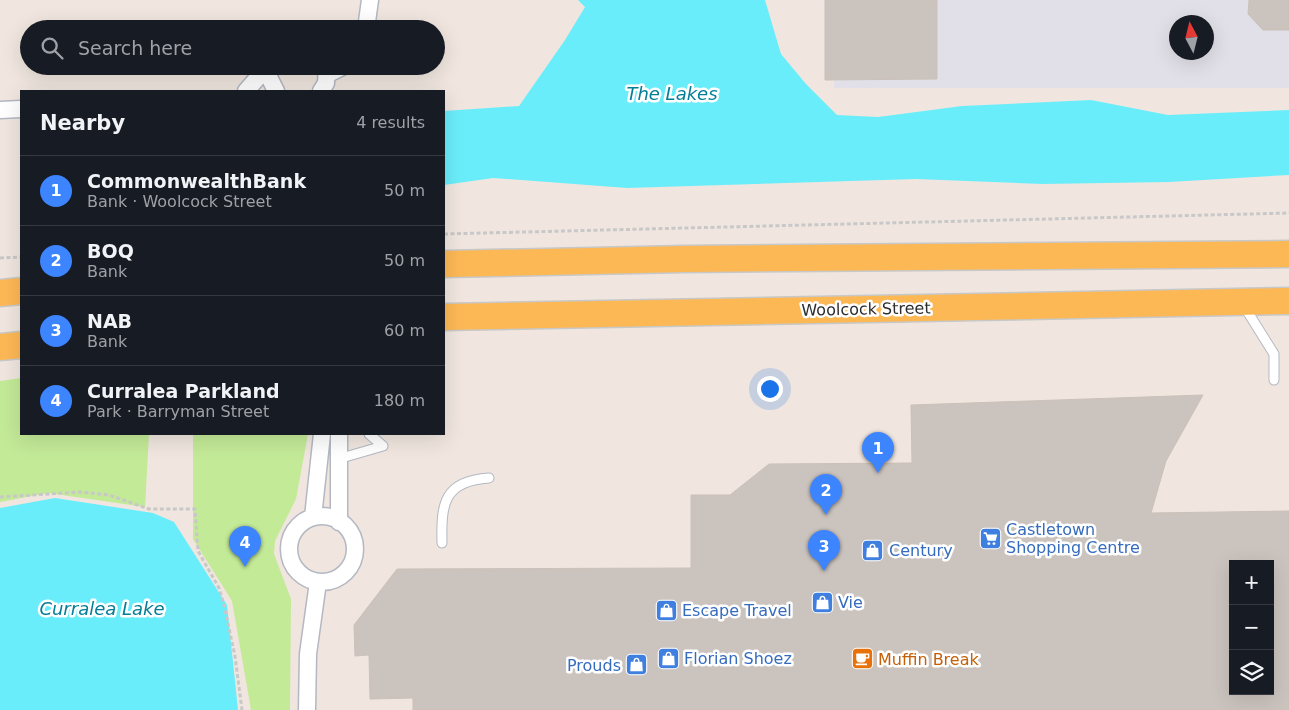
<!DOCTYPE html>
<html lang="en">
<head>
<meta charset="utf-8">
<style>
  :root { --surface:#171b24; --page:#20242c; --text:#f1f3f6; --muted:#9ea1a6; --line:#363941; --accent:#3d84ff }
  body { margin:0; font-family:"DejaVu Sans",sans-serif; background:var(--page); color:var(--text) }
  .controls { position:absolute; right:15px; bottom:15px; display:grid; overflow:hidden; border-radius:0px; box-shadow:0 5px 20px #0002 }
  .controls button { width:45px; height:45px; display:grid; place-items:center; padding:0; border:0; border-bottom:1px solid var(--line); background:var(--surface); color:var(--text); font:25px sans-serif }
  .compass { position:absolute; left:1169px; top:15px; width:45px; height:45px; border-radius:50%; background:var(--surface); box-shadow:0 5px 20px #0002; rotate:353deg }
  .you { position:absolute; left:769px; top:388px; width:18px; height:18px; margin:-12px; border:4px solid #fff; border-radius:50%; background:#1a73e8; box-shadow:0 0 0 8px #1a73e833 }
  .badge { display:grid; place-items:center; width:32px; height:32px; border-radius:50%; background:var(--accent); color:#fff; font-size:16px; font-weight:700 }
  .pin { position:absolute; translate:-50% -41px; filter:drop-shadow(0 1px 2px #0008) }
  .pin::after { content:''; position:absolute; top:26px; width:18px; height:15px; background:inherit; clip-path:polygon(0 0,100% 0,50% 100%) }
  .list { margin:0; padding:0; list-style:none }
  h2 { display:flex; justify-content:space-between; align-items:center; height:65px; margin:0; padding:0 20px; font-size:21px }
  h2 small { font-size:16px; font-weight:400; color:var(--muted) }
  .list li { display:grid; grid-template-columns:32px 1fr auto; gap:15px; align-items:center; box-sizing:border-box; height:70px; padding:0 20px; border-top:1px solid var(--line) }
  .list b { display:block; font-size:19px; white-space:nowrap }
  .list p { margin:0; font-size:16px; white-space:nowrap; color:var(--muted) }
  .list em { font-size:16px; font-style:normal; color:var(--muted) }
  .icon { flex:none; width:28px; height:28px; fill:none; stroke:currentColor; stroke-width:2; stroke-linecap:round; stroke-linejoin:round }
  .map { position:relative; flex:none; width:1289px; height:710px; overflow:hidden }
  .search { position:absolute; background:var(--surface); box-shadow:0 5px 20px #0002; left:20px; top:20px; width:425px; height:55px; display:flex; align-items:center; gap:12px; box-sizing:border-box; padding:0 18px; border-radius:28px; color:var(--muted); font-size:19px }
  .panel { position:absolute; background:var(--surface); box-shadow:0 5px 20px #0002; left:20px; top:90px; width:425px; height:345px; border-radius:0px }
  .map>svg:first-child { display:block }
</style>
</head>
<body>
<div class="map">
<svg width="1289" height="710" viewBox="0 0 1289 710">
  <rect width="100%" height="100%" fill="#f0e6df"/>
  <path fill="#e1e0e8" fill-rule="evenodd" d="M836 0H1289V88H834ZM1176 22H1206V52H1176Z"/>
  <path fill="#c3ea97" d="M21 378V434H149L145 507 48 493 0 502V381Z
    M193 434H308L296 499 275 541 274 554 291 599 290 710H251L232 601 193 539Z"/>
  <path fill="#6aedfa" d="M578 0H765L781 54 806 84 837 115 878 117 962 106 1091 100 1168 115 1289 110V175L1169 182 1043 184 916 179 627 188 493 178 444 185V111L519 106 565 40 585 7Z
    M55 498 153 513 174 522 227 605 238 710H0V508Z"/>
  <path fill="#cbc3be" stroke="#ccc1b8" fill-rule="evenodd" d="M825 0H937V79L825 80Z
    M1249 0H1289V30H1263L1248 14Z
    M1203 395 1166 461 1151 513 1289 511V710H413V698L370 699 369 655 355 656 354 625 397 569 691 568V495H730L769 464 912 463 911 405ZM1233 564H1270V691H1233Z"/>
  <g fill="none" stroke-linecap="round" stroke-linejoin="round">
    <defs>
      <path id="lane" d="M1244 306 1274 354V380
        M369 434 383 446
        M338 459 383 446
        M442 543C441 503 444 481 489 478"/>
      <path id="street" d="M366 29 370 0
        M269 66 268 75 276 91
        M328 74 344 66
        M246 91 268 66
        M321 91 326 83 327 66
        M0 110 21 109
        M339 434V522
        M289 549a33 33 0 1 1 66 0a33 33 0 1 1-66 0Z
        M313 517 322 434
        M307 710 308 654 318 582"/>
      <path id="primary" d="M444 264 684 259 1289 254
        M0 293 21 291
        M444 317 1289 301
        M0 347 21 345"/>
    </defs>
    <use href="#lane" stroke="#b3b8c2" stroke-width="11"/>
    <use href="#street" stroke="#b3b8c2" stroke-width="19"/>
    <use href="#primary" stroke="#c8c8c8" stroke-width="29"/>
    <path stroke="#c8c8c8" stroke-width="3" stroke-dasharray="4 2.5" stroke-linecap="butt" d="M444 234 1289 213
      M0 258 21 257
      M0 497 80 492 109 495 149 509H195L198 551 219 588 224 605 235 656 242 710"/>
    <use href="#lane" stroke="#fff" stroke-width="9"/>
    <use href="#street" stroke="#fff" stroke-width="16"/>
    <use href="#primary" stroke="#fdb856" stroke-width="26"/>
  </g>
  <defs>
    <symbol id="supermarket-square" viewBox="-11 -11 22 22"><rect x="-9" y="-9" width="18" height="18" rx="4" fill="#3f7fe0" stroke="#fff"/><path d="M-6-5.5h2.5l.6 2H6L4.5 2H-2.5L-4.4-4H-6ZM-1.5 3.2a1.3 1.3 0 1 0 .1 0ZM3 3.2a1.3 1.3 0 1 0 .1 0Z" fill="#fff"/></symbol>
    <symbol id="shop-square" viewBox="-11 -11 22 22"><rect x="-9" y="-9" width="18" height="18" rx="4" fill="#3f7fe0" stroke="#fff"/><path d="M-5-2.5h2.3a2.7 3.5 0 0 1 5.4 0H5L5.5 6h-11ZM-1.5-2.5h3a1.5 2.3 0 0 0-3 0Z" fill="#fff"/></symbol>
    <symbol id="cafe-square" viewBox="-11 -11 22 22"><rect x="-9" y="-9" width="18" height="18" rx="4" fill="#e8710a" stroke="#fff"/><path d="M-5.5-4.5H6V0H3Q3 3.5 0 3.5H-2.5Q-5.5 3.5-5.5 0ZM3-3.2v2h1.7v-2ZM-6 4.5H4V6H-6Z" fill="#fff"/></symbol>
  </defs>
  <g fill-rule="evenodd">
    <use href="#supermarket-square" x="978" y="526" width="25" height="25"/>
    <use href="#shop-square" x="860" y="538" width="25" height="25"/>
    <use href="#shop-square" x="810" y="590" width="25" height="25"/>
    <use href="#shop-square" x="654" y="598" width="25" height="25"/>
    <use href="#shop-square" x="656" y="646" width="25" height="25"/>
    <use href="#cafe-square" x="850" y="646" width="25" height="25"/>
    <use href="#shop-square" x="624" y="652" width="25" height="25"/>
  </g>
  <g text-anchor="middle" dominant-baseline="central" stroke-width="5" stroke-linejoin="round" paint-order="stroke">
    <g font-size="16" fill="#2d2d2d" stroke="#fff">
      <text transform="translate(866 309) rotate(-1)">Woolcock Street</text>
    </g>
    <g font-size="16" fill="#366cbe" stroke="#fff" text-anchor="start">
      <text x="1006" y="529">Castletown<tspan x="1006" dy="18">Shopping Centre</tspan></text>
      <text x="889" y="550">Century</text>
      <text x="838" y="602">Vie</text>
      <text x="682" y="610">Escape Travel</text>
      <text x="684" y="658">Florian Shoez</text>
      <text x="621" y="665" text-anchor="end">Prouds</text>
    </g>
    <g font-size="16" fill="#c56008" stroke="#fff" text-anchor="start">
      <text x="878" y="659">Muffin Break</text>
    </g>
    <g font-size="18" font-style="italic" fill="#037e96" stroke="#fff">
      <text x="672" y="93">The Lakes</text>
      <text x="102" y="608">Curralea Lake</text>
    </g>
  </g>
</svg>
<div class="controls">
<button>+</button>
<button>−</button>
<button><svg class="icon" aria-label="layers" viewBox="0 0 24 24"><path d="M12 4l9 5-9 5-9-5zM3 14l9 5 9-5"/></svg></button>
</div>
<svg class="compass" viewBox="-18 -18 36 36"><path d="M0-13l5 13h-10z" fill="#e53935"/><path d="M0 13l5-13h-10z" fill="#9ea1a6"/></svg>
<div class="you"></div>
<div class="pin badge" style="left:878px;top:473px">1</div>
<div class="pin badge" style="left:826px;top:515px">2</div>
<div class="pin badge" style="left:824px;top:571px">3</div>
<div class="pin badge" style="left:245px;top:567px">4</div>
<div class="search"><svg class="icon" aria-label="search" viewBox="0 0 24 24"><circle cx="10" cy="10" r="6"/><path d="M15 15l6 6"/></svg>Search here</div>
<section class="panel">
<h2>Nearby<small>4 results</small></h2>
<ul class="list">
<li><span class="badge">1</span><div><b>CommonwealthBank</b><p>Bank · Woolcock Street</p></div><em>50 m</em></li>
<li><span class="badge">2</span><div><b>BOQ</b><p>Bank</p></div><em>50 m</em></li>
<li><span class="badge">3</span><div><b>NAB</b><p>Bank</p></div><em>60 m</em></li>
<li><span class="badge">4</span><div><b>Curralea Parkland</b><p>Park · Barryman Street</p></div><em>180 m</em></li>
</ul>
</section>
</div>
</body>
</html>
